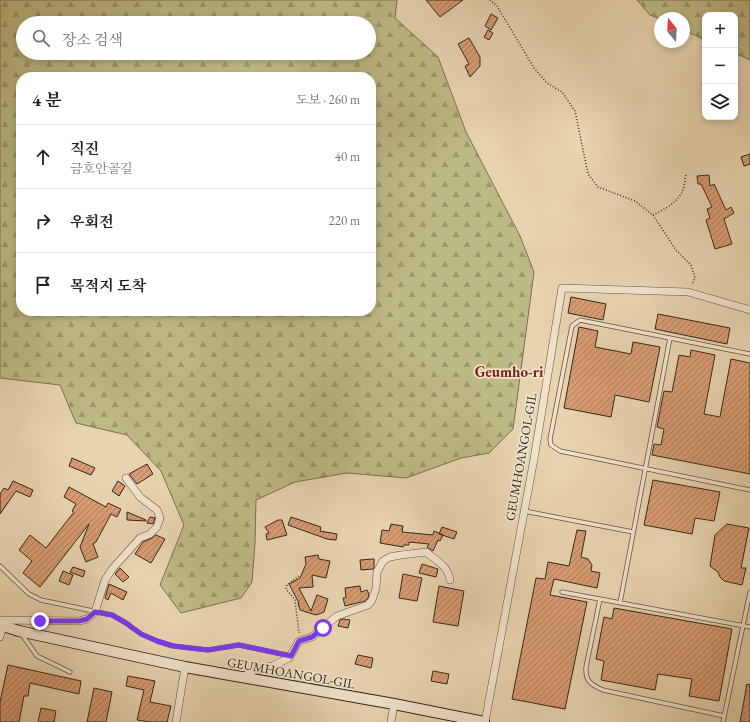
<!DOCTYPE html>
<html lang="ko">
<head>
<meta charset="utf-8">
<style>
  :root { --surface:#fff; --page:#f6f6f6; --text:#222; --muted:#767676; --line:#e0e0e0 }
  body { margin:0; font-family:"EB Garamond","Noto Serif KR",serif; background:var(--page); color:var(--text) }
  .controls { position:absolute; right:12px; top:12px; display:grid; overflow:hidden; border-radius:8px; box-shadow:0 2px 6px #0003 }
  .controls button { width:36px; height:36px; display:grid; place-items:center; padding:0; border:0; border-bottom:1px solid var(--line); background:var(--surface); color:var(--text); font:20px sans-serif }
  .compass { position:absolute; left:654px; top:12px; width:36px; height:36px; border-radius:50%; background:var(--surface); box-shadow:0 2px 6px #0003; rotate:342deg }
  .stop { position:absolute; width:12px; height:12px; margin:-9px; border:3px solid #7c3aed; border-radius:50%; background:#fff }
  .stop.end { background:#7c3aed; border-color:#fff; box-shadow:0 1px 4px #0008 }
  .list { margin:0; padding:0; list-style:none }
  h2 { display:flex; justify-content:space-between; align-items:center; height:52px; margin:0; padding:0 16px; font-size:17px }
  h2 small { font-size:13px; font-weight:400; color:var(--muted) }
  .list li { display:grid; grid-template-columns:26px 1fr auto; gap:12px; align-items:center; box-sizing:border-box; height:64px; padding:0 16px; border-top:1px solid var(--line) }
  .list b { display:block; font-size:15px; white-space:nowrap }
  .list p { margin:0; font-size:13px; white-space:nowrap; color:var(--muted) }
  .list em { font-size:13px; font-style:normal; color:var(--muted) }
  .icon { flex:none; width:22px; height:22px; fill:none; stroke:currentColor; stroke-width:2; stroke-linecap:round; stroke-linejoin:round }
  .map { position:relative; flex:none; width:750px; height:722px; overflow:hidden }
  .search { position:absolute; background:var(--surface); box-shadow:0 2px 6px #0003; left:16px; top:16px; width:360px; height:44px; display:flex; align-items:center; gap:10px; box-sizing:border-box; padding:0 14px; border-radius:22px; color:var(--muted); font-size:15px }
  .panel { position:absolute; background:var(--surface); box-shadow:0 2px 6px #0003; left:16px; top:72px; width:360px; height:244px; border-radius:16px }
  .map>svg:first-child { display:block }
</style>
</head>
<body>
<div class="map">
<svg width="750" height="722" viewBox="0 0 750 722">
  <defs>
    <pattern id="forest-firs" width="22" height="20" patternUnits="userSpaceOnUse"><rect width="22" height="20" fill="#beba85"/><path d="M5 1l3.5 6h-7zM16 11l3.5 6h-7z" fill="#9b976c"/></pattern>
    <pattern id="building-hatch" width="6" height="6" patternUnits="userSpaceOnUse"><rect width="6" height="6" fill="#d89b72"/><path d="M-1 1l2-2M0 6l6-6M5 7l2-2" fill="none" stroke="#b07e5d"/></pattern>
  </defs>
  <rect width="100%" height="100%" fill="#e8d3af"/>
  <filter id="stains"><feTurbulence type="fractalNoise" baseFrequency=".005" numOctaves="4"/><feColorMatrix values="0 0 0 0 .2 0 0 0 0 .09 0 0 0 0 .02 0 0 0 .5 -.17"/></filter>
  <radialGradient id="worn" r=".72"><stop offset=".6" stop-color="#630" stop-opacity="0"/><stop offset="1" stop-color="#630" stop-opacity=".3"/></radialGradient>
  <path fill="url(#forest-firs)" stroke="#7a7050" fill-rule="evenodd" d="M0 0H397L395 18 438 57 466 132 520 236 534 272 513 429 489 453 461 458 406 478 347 473 295 482 256 500 255 543 252 582 241 598 181 613 160 585 184 525 161 471 127 435 76 423 60 385 0 378ZM23 23H369V53H23ZM21 77H371V311H21Z
    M637 0H750V60L735 53V15H705V40L684 30V18H660V19L650 15Z"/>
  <path fill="url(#building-hatch)" stroke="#35261c" d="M426 0H463L440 17Z
    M491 14 498 18 491 30 485 26Z
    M488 30 493 33 489 40 484 37Z
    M469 38 480 57V66L470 77 465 66 469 64 458 44Z
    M750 154V164L744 166 741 157Z
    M709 175 710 186 714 184 726 210 731 207 734 213 724 219 732 244 715 249 706 220 710 218 707 209 712 207 701 184H698L697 176Z
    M571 297 606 304 603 320 568 313Z
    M658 314 730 328 727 344 655 329Z
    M579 327 598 331 595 347 631 354 633 342 660 347 649 402 615 395 611 417 564 408Z
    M691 350 715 355 704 414 720 417 731 359 750 363V474L652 455 654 444 661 445 664 429 657 427 664 391 672 392 679 355 690 357Z
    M72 458 95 468 91 475 69 466Z
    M147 464 153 474 137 484 129 474Z
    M653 480 720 492 714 521 695 518 692 534 644 525Z
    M13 481 33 490 30 497 16 491 0 514V494L4 488 8 490Z
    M118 481 125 486 119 496 112 491Z
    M69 487 106 507 108 503 121 509 117 517 111 514 96 542 93 544 98 557 86 562 80 547 89 524 40 587 23 573 32 561 19 550 30 535 46 548 74 512 72 511 76 504 64 497Z
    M127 512 146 520V521L127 520Z
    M150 517 155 518 153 524 147 523Z
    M291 517 321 527 320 531 337 534 336 540 327 539 288 525Z
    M278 520H282L287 535 267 540 266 534 269 533 265 527Z
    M391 524 403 526 402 532 433 535 434 531 443 535 440 541 438 540 433 551 427 547 429 544 409 542V545H404L403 547 380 543 382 530 389 531Z
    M727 524 749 528 741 568H746L742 585 724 581 720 577 718 572 710 566 715 535Z
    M442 527 457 532 454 539 439 534Z
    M577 530 586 531 581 557 588 559 592 565 591 571 600 573 597 588 554 579 550 595 587 602 565 709 512 699 536 578 545 579 548 562 569 566Z
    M156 535 165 539 151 563 135 554 143 542 152 538Z
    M318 555 319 559 330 561 326 578 312 575 313 587 299 588 311 611 317 595 328 599 324 612 316 615 300 610 298 603H299L289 584 300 578 306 564 305 557Z
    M374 559V567L373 569 361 570 360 560Z
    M422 564 438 569 436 577 419 573Z
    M73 567 85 571 83 577 70 572Z
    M120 568 129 577 123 582 115 574Z
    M63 571 73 575 69 585 59 581Z
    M403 574 422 578 417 601 399 598Z
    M109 584 127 592 123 600 111 593 108 600 105 598Z
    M360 586 361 592 367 590 369 594 368 598 365 601 345 606 343 598H346L345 588Z
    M439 586 464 591 458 626 433 622Z
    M614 608 732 629 719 701 689 696 692 679 658 674 655 690 601 680 604 661 596 659 604 617 612 619Z
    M344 619 350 620 348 628 338 626 340 620Z
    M358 655 373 658 371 668 355 664Z
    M8 665 81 681 79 694 30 683 28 696H24L19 722H0V702Z
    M433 671 449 674 447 684 431 681Z
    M128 676 155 681 150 702 171 706 167 722H148L137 720 144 690 126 686Z
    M747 684 750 685V722H740Z
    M94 688 112 692 106 722H87Z
    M41 708 56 711 54 722H38Z"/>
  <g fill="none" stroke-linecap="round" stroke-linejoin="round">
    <defs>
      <path id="lane" d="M750 354 580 320 572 326 550 439 551 445 560 451 750 490
        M524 511 633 532
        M0 566 29 594 41 600 112 615 126 623 141 634 157 641 173 646 208 650 239 645 291 656
        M562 592 750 627
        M600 599 586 667C585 681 591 685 603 690L724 716
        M620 603 670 338
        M21 633 37 656 70 672
        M723 722 750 592"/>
      <path id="street" d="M0 620 79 621 87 619 95 612 105 580 113 568 140 538 150 534 157 527 160 518 157 510 140 497 126 478
        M0 637 3 625
        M242 677 255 670 272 666 289 658 299 641 312 637 337 616 368 605 372 600 376 588 377 572 383 561 390 557 401 555 426 552C437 561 448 566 450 580
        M176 722 185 667
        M391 722 394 704
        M485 722 534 459 562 288 688 292 750 310"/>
      <path id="secondary" d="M0 625 19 631 185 667 394 704 484 722"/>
    </defs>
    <use href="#lane" stroke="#625141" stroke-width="5"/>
    <use href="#street" stroke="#625141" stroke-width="8"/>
    <use href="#secondary" stroke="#35261c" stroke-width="12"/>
    <path stroke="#35261c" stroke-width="1.5" stroke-dasharray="1 2" stroke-linecap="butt" d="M490 0 497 6 534 68 547 83 562 92 575 111 588 174 598 187 635 201 653 215 676 250 691 265 695 278 692 285
      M653 215C663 210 677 203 682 192 685 186 685 179 686 173
      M299 576 287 585 286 589 295 600 299 633"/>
    <use href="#lane" stroke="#f0e2cb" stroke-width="3.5"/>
    <use href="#street" stroke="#f0e2cb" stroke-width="7"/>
    <use href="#secondary" stroke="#f0e2cb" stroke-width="10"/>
  </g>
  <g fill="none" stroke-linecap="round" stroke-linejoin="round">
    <path stroke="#7c3aed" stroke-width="5" d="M40 621H79L87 619 95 612 112 615 126 623 141 634 157 641 173 646 208 650 239 645 291 656 299 641 312 637 323 628"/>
  </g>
  <g text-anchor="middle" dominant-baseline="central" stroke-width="3.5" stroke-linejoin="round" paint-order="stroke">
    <g font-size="13" fill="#35261c" stroke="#f0e2cb">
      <text transform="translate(521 457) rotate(-80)">GEUMHOANGOL-GIL</text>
      <text transform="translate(291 673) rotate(10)">GEUMHOANGOL-GIL</text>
    </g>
    <g font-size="15" font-weight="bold" fill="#7a1f14" stroke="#f0e2cb">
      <text x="509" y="371">Geumho-ri</text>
    </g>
  </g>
  <rect width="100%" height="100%" filter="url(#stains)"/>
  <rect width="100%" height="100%" fill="url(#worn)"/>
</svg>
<div class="controls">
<button>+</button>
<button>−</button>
<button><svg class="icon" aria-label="layers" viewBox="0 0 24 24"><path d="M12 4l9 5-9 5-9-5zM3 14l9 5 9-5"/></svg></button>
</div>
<svg class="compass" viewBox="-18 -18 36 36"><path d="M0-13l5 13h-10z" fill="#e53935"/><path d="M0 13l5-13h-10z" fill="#767676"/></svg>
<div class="stop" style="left:323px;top:628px"></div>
<div class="stop end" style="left:40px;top:621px"></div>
<div class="search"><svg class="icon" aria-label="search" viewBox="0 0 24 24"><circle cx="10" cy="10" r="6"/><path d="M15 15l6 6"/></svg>장소 검색</div>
<section class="panel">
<h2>4 분<small>도보 · 260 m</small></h2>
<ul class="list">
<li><svg class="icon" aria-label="ahead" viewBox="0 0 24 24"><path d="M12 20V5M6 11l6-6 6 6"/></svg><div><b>직진</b><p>금호안골길</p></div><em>40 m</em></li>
<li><svg class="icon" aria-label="right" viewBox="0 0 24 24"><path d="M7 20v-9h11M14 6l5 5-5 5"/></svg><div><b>우회전</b></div><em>220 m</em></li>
<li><svg class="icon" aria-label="arrive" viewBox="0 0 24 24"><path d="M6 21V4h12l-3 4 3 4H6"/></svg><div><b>목적지 도착</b></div></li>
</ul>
</section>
</div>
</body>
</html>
